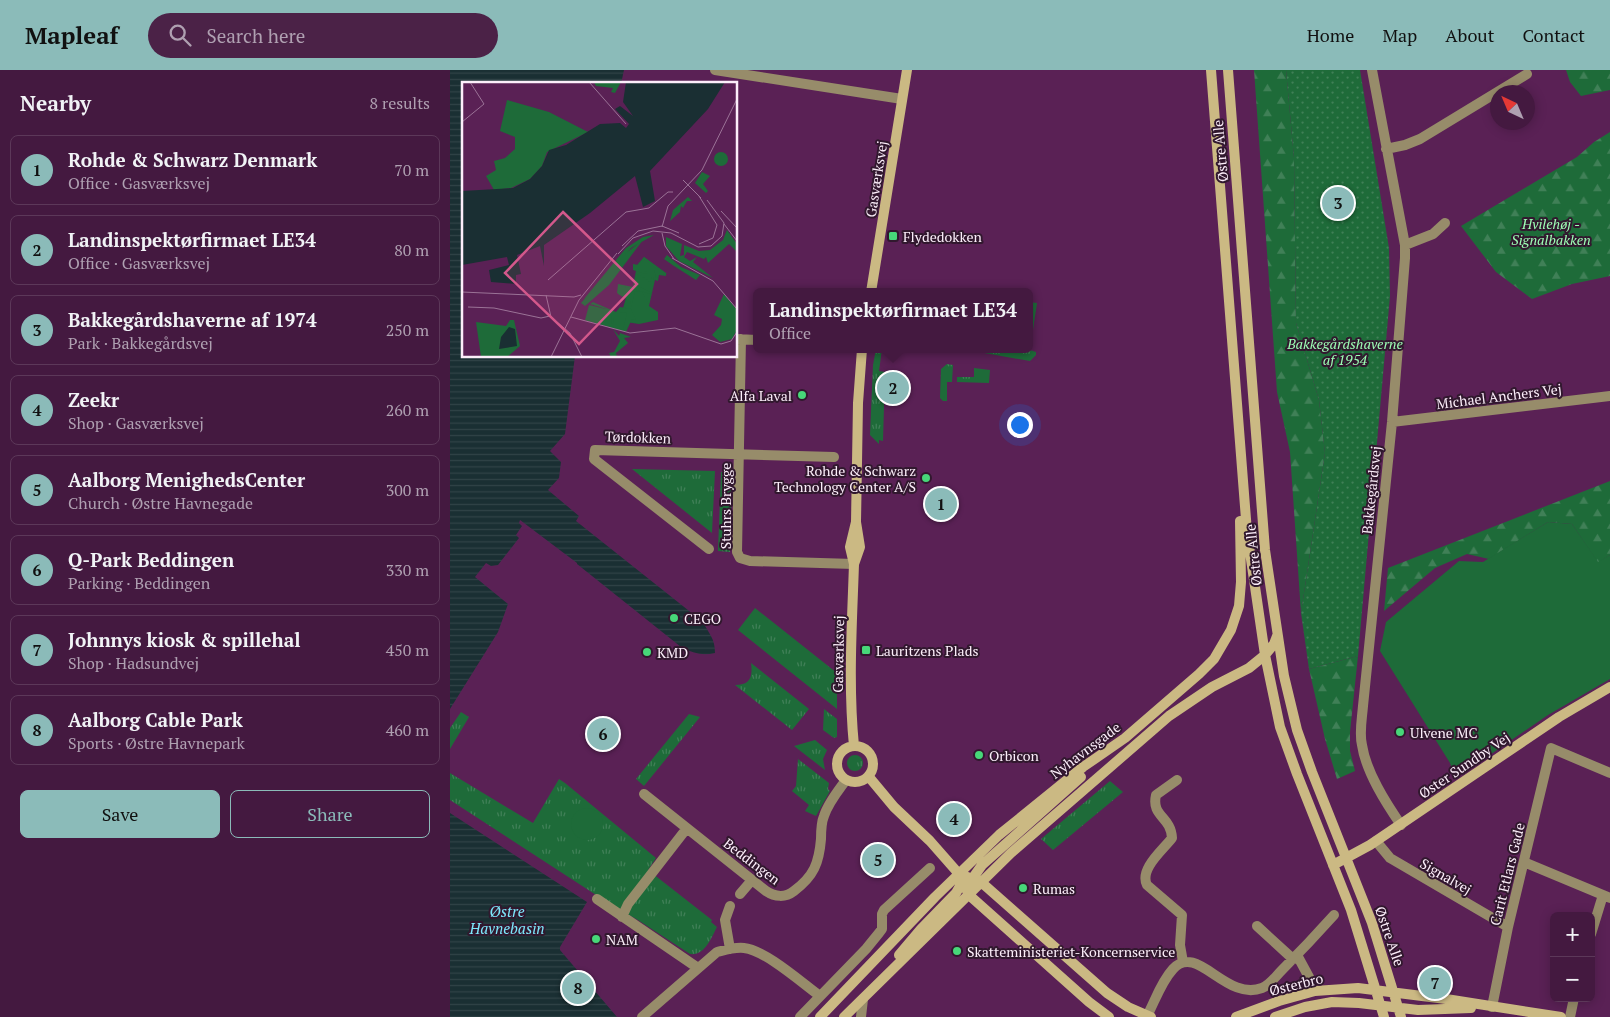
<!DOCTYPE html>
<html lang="en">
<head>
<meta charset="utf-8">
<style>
  :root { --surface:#441940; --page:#4b2247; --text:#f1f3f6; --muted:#afa0b1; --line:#5c3859; --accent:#8bbbb9 }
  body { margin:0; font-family:"PT Serif",serif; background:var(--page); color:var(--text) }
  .controls { position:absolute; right:15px; bottom:15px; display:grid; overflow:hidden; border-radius:8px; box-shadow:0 2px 12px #0003 }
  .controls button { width:45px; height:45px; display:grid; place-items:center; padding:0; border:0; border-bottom:1px solid var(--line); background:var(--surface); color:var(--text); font:25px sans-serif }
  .compass { position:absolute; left:1040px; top:15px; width:45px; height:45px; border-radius:50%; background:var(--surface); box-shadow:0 2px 12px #0003; rotate:316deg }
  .you { position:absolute; left:569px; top:354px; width:18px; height:18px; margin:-12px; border:4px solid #fff; border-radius:50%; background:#1a73e8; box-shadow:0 0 0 8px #1a73e833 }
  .badge { display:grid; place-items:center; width:32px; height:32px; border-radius:50%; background:var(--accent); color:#111; font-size:16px; font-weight:700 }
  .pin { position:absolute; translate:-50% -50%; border:2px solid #fff; box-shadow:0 1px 5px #0006 }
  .popup { position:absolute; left:303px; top:218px; width:280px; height:65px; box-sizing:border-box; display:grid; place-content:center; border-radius:8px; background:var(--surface); filter:drop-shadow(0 1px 4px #0005); font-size:16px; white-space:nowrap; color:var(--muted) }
  .popup b { font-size:19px; color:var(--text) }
  .popup::after { content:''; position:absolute; left:50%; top:100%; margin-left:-10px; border:10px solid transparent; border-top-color:var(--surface) }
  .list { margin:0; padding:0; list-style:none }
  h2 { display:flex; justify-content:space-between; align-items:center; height:65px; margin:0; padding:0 20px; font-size:21px }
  h2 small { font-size:16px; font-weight:400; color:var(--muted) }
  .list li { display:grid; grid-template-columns:32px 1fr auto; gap:15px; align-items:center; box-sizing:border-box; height:70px; margin:0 10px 10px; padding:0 10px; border:1px solid var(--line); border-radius:8px }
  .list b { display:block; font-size:19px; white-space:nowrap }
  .list p { margin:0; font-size:16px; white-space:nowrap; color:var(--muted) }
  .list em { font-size:16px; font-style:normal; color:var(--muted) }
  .actions { display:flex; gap:10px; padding:15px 20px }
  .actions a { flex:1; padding:11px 0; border:1px solid var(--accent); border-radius:8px; text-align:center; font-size:18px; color:var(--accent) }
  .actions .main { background:var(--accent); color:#111 }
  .icon { flex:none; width:28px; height:28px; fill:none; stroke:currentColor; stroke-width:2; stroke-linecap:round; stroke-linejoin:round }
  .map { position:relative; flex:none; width:1160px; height:947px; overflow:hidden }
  header { display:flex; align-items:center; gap:30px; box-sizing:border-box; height:70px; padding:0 25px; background:var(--accent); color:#111 }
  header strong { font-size:24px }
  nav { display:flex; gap:28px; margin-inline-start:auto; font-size:18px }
  .search { width:350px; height:45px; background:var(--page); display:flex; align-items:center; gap:12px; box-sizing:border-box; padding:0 18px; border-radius:28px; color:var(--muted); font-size:19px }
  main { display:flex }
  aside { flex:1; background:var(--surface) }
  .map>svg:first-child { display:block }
</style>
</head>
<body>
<header>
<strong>Mapleaf</strong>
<div class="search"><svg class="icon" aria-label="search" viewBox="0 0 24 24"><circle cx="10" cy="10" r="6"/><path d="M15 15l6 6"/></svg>Search here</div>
<nav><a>Home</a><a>Map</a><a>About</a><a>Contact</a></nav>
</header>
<main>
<aside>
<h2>Nearby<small>8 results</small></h2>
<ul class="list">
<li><span class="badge">1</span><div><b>Rohde &amp; Schwarz Denmark</b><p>Office · Gasværksvej</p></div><em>70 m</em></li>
<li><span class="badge">2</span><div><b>Landinspektørfirmaet LE34</b><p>Office · Gasværksvej</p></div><em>80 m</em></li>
<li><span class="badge">3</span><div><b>Bakkegårdshaverne af 1974</b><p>Park · Bakkegårdsvej</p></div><em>250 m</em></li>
<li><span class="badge">4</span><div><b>Zeekr</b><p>Shop · Gasværksvej</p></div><em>260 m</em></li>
<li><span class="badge">5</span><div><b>Aalborg MenighedsCenter</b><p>Church · Østre Havnegade</p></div><em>300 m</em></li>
<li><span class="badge">6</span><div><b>Q-Park Beddingen</b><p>Parking · Beddingen</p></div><em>330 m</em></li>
<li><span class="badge">7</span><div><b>Johnnys kiosk &amp; spillehal</b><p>Shop · Hadsundvej</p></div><em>450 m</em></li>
<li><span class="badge">8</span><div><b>Aalborg Cable Park</b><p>Sports · Østre Havnepark</p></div><em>460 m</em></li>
</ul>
<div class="actions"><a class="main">Save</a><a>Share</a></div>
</aside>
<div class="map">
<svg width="1160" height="947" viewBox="0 0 1160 947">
  <defs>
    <pattern id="grass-tufts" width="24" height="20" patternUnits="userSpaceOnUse" patternTransform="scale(1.25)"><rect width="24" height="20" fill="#1e6b39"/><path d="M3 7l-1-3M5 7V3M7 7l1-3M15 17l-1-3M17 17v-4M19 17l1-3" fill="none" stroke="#408057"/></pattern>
    <pattern id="forest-firs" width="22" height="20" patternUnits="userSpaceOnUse" patternTransform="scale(1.25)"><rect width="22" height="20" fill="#1e6b39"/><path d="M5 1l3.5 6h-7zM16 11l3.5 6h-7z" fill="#408057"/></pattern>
    <pattern id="garden-dots" width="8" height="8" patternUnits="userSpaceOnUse" patternTransform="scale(1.25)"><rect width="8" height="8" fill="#1e6b39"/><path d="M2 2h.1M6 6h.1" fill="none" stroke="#408057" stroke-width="1.8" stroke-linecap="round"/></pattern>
    <pattern id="water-rules" width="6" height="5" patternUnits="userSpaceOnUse" patternTransform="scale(1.25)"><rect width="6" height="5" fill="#1a2f33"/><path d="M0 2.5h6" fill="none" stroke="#314347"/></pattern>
  </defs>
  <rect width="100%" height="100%" fill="#5a2155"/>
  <path fill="url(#grass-tufts)" d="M579 232 587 233 580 280 586 282V285L580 291 512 279H579Z
    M426 279H432L429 301 435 302 433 371 429 370V374L420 365 423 295Z
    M497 294 503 295 502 312H497V331H493L490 328 491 299Z
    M524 298 540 300 539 313 507 312V307H524Z
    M182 399 265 401 262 463Z
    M271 402H282L280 482 268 481Z
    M305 538 387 603V639L288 560Z
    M301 593 359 639 342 660 285 615C300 615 303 607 301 593Z
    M374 639 387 649V667L384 668 373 660Z
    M11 642 19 647 0 679V658Z
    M239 644 250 647 194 716 186 709Z
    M365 670 377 680 373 689 375 700 344 676Z
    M397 693a8 8 0 1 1 16 0a8 8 0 1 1-16 0Z
    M348 689 379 713 378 719 380 721 366 746 355 741 359 735 342 721 346 716Z
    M0 703 83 753 109 709 115 713 206 788 198 800 262 850 261 852 267 857C261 868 255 886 240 884L188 850 163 836 0 730Z
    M660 711 673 722 603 780 591 769Z"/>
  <path fill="url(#forest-firs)" d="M804 0H836L844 88 846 253 869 330 875 383 851 543 840 382 827 322Z
    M1116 0H1160V20L1131 26 1120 12Z
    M1160 62V206L1122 214 1082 229 1046 202 1011 156 1127 87 1144 72Z
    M1160 411V485L1148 493 1122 454 1098 452 1039 489 1017 484 985 498 934 541 938 498Z
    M908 586 900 662V681L905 701 887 709 875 669 859 599Z"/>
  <path fill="url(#garden-dots)" d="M836 0H910L939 178 940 226 908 586 859 599 851 543 875 383 869 330 846 253 844 88Z"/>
  <path fill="#1e6b39" d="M1098 452 1122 454 1148 492 1160 485V609L1098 645 1015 702 1002 699 1000 693 930 581 936 552 1009 491 1033 492Z
    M121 754a16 16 0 1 1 32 0a16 16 0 1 1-32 0Z"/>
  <path fill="url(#water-rules)" d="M0 0H174L171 14H14V286H125L115 364 100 381 111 392 109 408 98 420 129 446 126 451 253 552C259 564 265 568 265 583 252 586 243 583 231 577L127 494V493L70 450 69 453 72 456 66 465 69 468 48 495 41 496 36 493 25 507 58 534 48 562 0 639Z
    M0 743 137 832 110 877V880L167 947H0Z"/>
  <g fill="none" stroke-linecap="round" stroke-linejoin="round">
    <path stroke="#978c6a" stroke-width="10" d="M265 0 452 29
      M922 0 955 175V188L942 352 913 636C912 649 909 663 912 675 916 702 936 733 951 755
      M936 79 955 75 970 69 1077 4
      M955 175 983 164 995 153
      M286 269 307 270
      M291 269 287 482 290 488 300 491 404 494
      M942 352 1160 326
      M259 479 144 389 145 380 384 387
      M727 710 706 725C701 747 721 746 722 768 713 780 689 799 697 815L732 845 730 875 733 892
      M194 724 316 821C325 827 335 828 344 821 364 806 369 793 371 769 371 761 371 753 374 746 378 733 388 721 396 710
      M926 771 940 788 1058 857
      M1074 792 1160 828
      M290 824 302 810
      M147 829 248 898
      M172 847 178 834 237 758
      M807 856 843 889
      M1141 864 1153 825
      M280 879 275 850 280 836
      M847 885 860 909
      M1042 937 1058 857 1101 678 1160 703
      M697 946C705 931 711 912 723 899 747 872 776 932 812 918 820 915 826 906 832 900 850 882 867 864 884 845
      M192 947 267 882C275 880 284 877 294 878 315 880 352 913 370 926
      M350 947 416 879 429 863 432 859V844L434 840 480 798
      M411 947 413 929
      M1120 947 1124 928"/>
    <path stroke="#cbb983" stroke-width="10" d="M761 0 797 462 815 585 830 657 847 704 901 840 934 947
      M778 0 815 480 834 606 847 660 862 702 922 853 951 947
      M421 222 457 0
      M404 494 410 477 406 452 408 333 412 279
      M387 694a18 18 0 1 1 36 0a18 18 0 1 1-36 0Z
      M404 676C398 615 402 554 404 494L400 477 406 452
      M419 707 444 737 480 771 509 804 519 825 639 932 659 947
      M883 795 920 775 1109 647 1160 617
      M509 804 531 812 657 923 678 937 701 947
      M520 812 532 795 631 707
      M449 885 471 859 506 823 510 816V807
      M370 947 485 827 549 765 633 697 675 668 749 604 764 589 781 560 789 536 791 512 790 451
      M394 947 561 783 719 646 762 617 799 598 815 585 824 574 827 566
      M786 947 829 931 865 921 908 918 996 929 1111 947
      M825 947 855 937 882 932 909 933 968 940 1021 938"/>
  </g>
  <g fill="#47d779" stroke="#31182e" stroke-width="2">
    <rect x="438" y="161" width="10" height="10" rx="2.5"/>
    <circle cx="352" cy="325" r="5"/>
    <circle cx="476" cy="408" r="5"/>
    <circle cx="224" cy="548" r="5"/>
    <rect x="411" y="575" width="10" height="10" rx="2.5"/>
    <circle cx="197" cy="582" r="5"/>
    <circle cx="950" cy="662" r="5"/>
    <circle cx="529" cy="685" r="5"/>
    <circle cx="573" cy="818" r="5"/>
    <circle cx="146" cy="869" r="5"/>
    <circle cx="507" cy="881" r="5"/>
  </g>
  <g text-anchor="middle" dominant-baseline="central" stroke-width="4" stroke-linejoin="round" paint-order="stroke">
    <g font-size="14" fill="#fceefa" stroke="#31182e">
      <text transform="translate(770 81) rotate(-95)">Østre Alle</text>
      <text transform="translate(426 109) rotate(-81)">Gasværksvej</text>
      <text transform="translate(1049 326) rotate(-7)">Michael Anchers Vej</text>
      <text transform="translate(188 367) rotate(2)">Tørdokken</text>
      <text transform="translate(921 420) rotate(-84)">Bakkegårdsvej</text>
      <text transform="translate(275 436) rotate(-90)">Stuhrs Brygge</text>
      <text transform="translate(803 485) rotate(-96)">Østre Alle</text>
      <text transform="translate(388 584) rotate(-89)">Gasværksvej</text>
      <text transform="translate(635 680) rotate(-37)">Nyhavnsgade</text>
      <text transform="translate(1014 695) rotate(-34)">Øster Sundby Vej</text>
      <text transform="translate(302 791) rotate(37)">Beddingen</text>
      <text transform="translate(1057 804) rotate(-76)">Carit Etlars Gade</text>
      <text transform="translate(996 806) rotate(30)">Signalvej</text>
      <text transform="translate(940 866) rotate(71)">Østre Alle</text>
      <text transform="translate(846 914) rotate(-14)">Østerbro</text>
    </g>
    <g font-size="14" font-style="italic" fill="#9dffb5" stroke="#31182e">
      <text x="1101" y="153">Hvilehøj -<tspan x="1101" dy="16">Signalbakken</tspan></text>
      <text x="895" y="273">Bakkegårdshaverne<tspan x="895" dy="16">af 1954</tspan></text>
    </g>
    <g font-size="14" fill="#fceefa" stroke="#31182e" text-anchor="start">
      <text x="453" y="166">Flydedokken</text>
      <text x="342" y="325" text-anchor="end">Alfa Laval</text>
      <text x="466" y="400" text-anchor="end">Rohde &amp; Schwarz<tspan x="466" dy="16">Technology Center A/S</tspan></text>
      <text x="234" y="548">CEGO</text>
      <text x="426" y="580">Lauritzens Plads</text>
      <text x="207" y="582">KMD</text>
      <text x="960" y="662">Ulvene MC</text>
      <text x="539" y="685">Orbicon</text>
      <text x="583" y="818">Rumas</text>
      <text x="156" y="869">NAM</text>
      <text x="517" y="881">Skatteministeriet-Koncernservice</text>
    </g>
    <g font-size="15" font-style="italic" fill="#7de8fc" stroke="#31182e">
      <text x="57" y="841">Østre<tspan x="57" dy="17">Havnebasin</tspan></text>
    </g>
  </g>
  <g transform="translate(12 12)">
    <rect width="275" height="275" fill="#5a2155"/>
    <path d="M132 0H159L153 11 149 10 151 6 134 4ZM45 18 87 30 126 50 85 70 80 84 68 97 49 106 32 108 24 94 34 88 32 79 43 76 53 67V55L38 49ZM240 90 248 94 241 102 246 109 244 111 233 101ZM226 115 230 119H225L221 126 219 124 218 130 208 139 211 128ZM182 175 205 192 197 193 196 199 193 198 187 224 196 230V238L177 242 164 240 167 231 161 226 164 216 155 211 156 202 171 205 175 183ZM262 212 275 228V248L270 257 258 260 250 253 259 243 260 237 252 233ZM48 238H52L58 264 45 275H19L14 240 44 244Z" fill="#1e6b39"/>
    <path d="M265 148 275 162V170L267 162 246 181 244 175 242 177 225 170 222 175 228 179 235 175 231 180 251 196 217 179 204 164V155L220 162 218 174 222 173V163L237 169 248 168 261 158ZM192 153 169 166 134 209 122 217 164 166 181 155ZM205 173 219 185 238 193 253 206 238 193 234 198 212 184 202 177ZM182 175 204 191V194L197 193 194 198 189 196 194 195 192 188H181L186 191 183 192 171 188V182L176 183ZM176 192 190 201V211L172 202ZM156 203 189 212 187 222 180 210 173 209 170 221 178 225H170L168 219 156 212ZM131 220 154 230 158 225 169 227 174 238 170 237 164 250 123 238 144 232V227L128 222Z" fill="#1e6b39"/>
    <path d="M252 77a7 7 0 1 1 14 0a7 7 0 1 1-14 0Z" fill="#1e6b39"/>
    <path d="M181 158 147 203 123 224 119 221 164 171ZM151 247 157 254 158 251 169 255 162 256 166 261 154 271 155 275H149L147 271 152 270 158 259Z" fill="#1e6b39"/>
    <path d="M127 223 144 227V232L150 234 149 241 152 242 151 236 158 230 165 231 161 248 123 238Z" fill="#1e6b39"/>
    <path d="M164 0H263L246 27 188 89 193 119 181 125 173 94 128 131 82 163V184L78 164 55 173 59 192 54 193V202L29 200 27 188 47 183 45 175 0 183V109L51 106 68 97 80 84 87 68 104 63 138 42 158 41 164 46 167 42 153 27 158 24 171 34 161 20ZM47 245 53 247 55 264 37 267 39 255Z" fill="#1a2f33"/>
    <path fill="none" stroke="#9b7397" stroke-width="1" d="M127 0 164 42M0 40 22 22 8 0M221 98 239 116M259 129 275 146M262 142 275 159M200 144 217 151M200 145 206 124 240 88 275 17M200 151 203 164 212 177M237 162 251 156 255 143 237 114M160 164 176 149 200 144M156 172 171 156 191 149 209 151 236 165 249 164 260 154 262 141 245 118M210 176 251 199 275 227M86 198 164 130 187 126 206 110H211M0 210 112 215 119 213M84 213 89 235 108 251 120 275M6 225 32 226 79 236 88 234M109 235 168 251 213 246 259 262 269 259 275 250M89 275 117 218 155 171"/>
    <path fill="#d3588b" fill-opacity="0.15" stroke="#d3588b" stroke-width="2.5" d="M101 130 175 202 117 262 43 191Z"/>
    <rect width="275" height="275" fill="none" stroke="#fceefa" stroke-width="2.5"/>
  </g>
</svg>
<div class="controls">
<button>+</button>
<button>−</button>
</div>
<svg class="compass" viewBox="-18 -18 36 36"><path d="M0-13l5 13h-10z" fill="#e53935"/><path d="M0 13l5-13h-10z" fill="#afa0b1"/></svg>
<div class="you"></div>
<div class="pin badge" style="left:491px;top:434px">1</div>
<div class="pin badge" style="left:443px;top:318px">2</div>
<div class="popup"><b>Landinspektørfirmaet LE34</b>Office</div>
<div class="pin badge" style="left:888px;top:133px">3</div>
<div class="pin badge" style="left:504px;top:749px">4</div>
<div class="pin badge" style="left:428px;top:790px">5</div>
<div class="pin badge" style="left:153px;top:664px">6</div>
<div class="pin badge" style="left:985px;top:913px">7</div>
<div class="pin badge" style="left:128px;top:918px">8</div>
</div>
</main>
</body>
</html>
